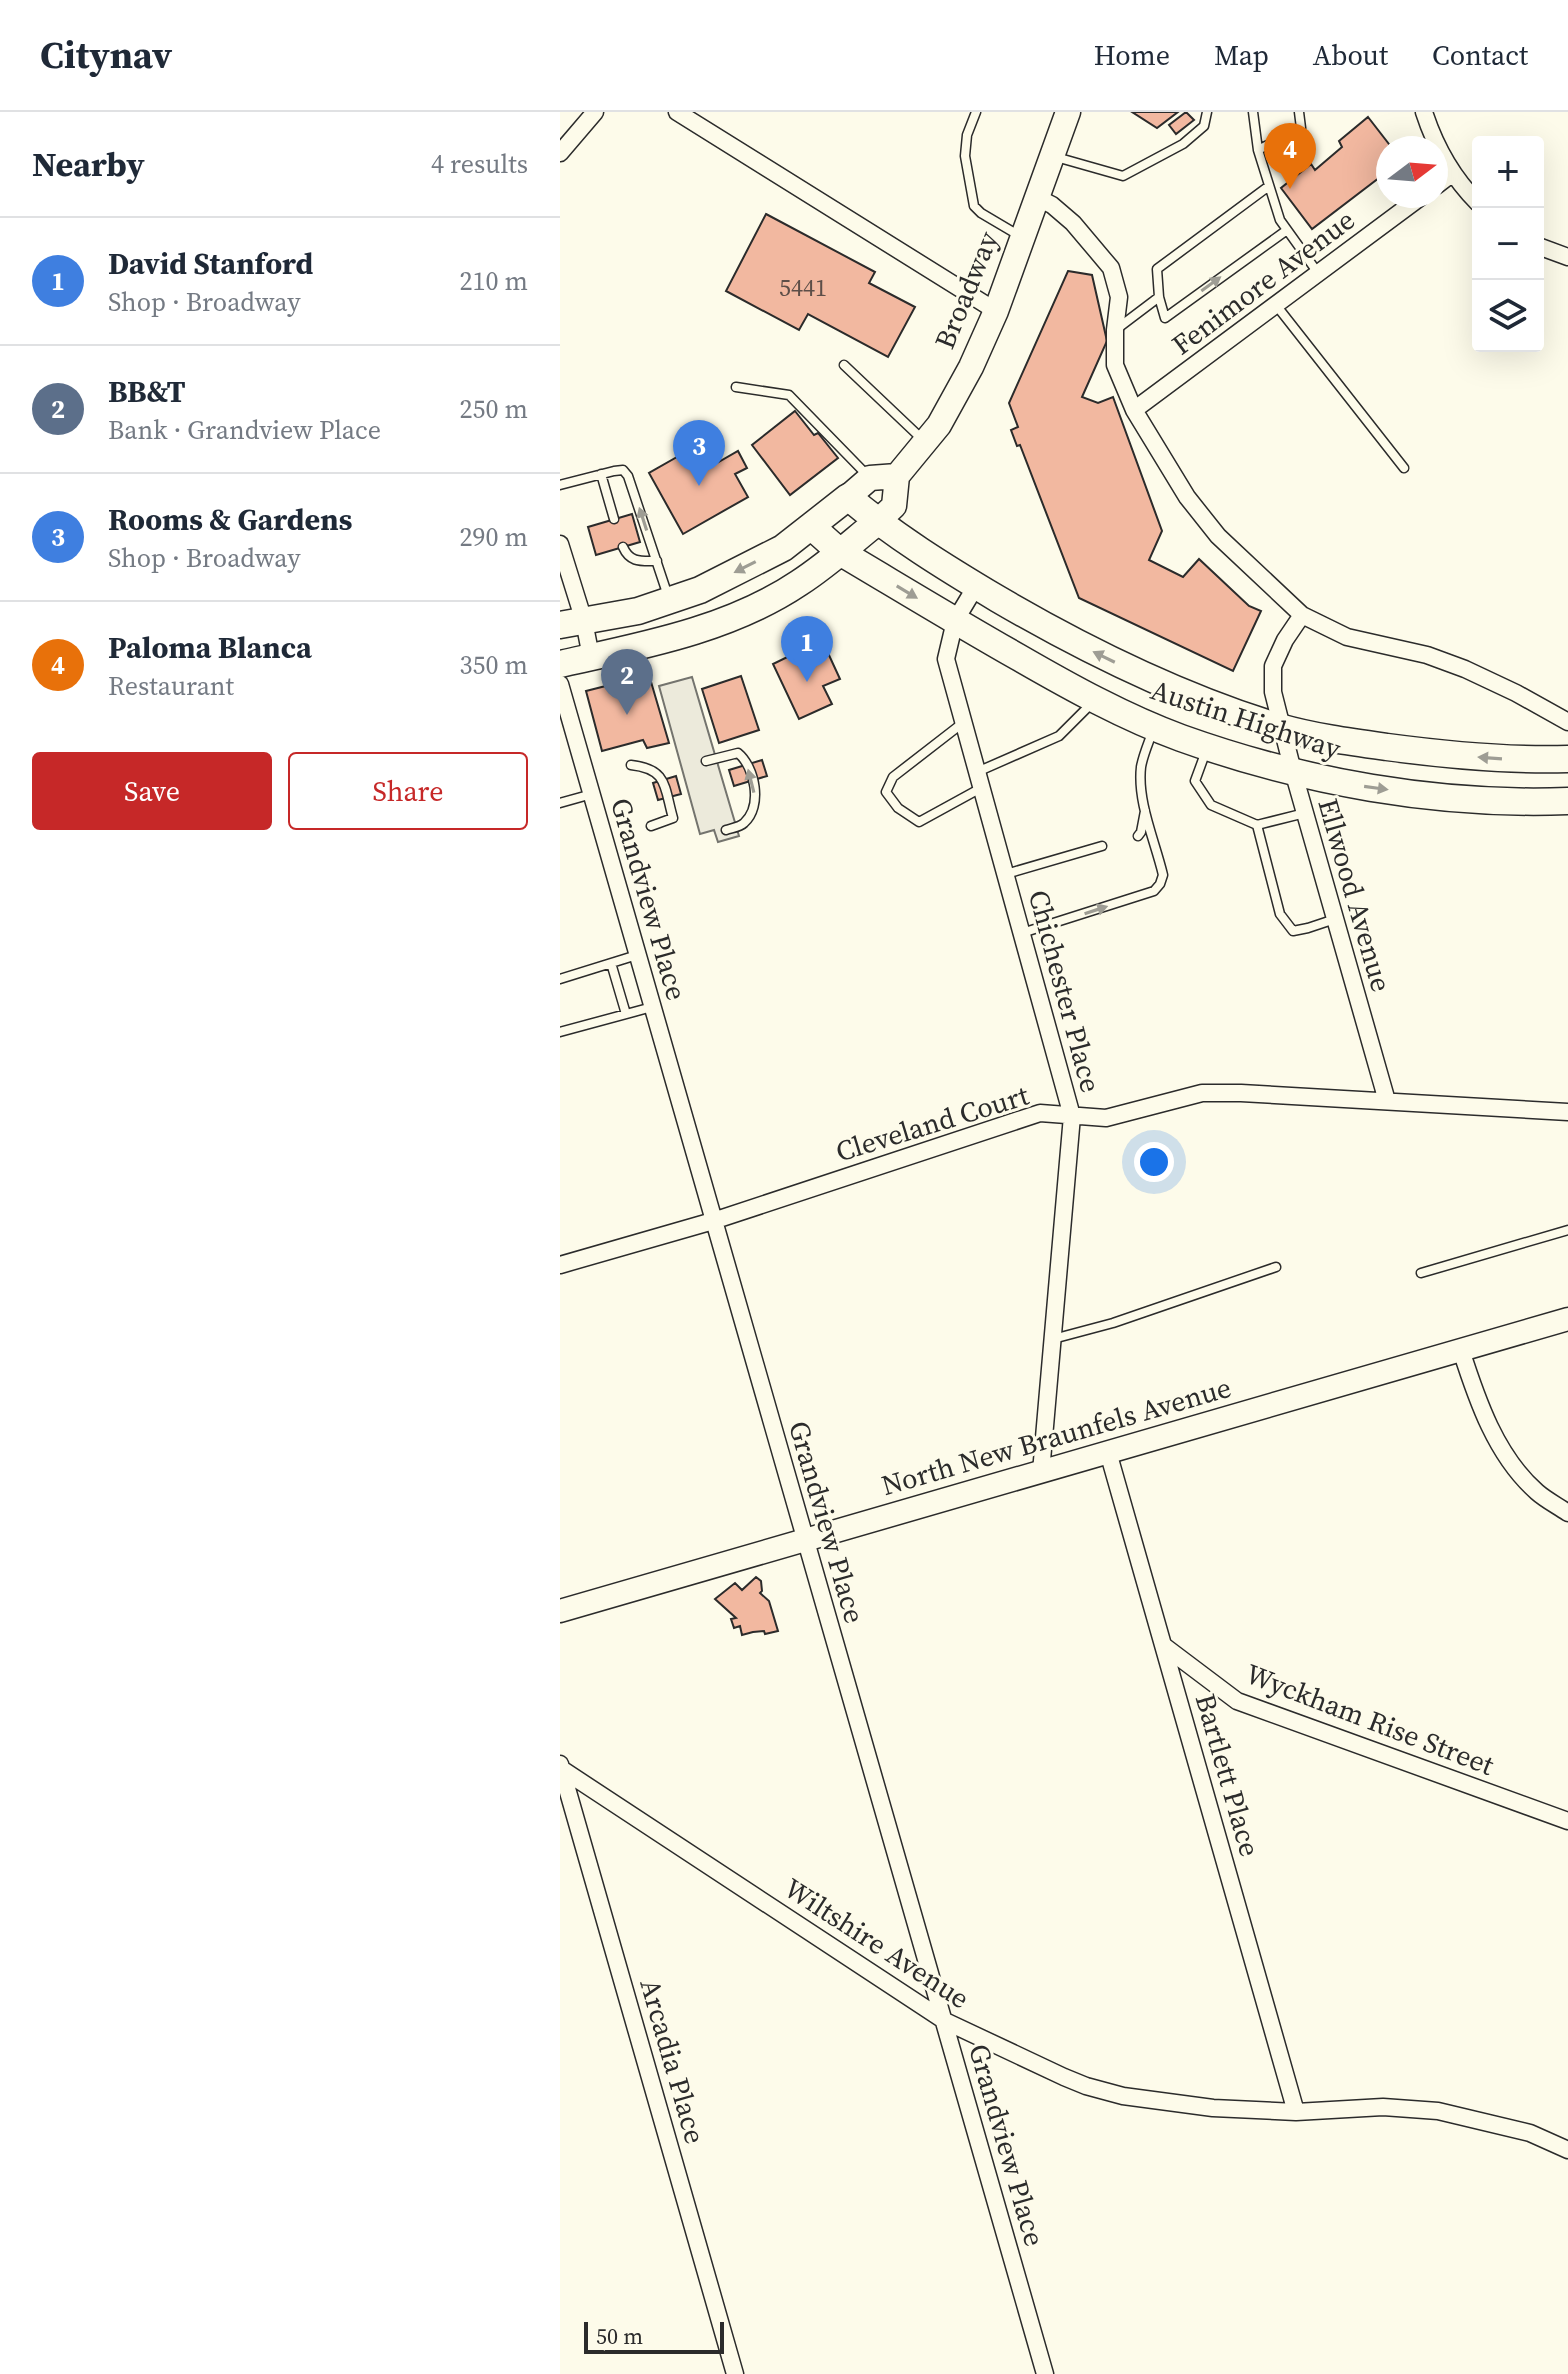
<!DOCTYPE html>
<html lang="en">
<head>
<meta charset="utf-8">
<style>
  :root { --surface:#fff; --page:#f2f2f3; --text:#1f2937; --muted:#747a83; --line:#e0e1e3; --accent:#c62828 }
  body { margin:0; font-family:"Source Serif 4",serif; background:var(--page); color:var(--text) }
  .controls { position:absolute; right:24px; top:24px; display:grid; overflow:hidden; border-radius:8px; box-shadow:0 8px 32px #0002 }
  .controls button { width:72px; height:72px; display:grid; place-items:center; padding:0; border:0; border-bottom:2px solid var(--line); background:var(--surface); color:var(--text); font:40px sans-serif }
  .compass { position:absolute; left:816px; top:24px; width:72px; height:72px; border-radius:50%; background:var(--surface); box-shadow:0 8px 32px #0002; rotate:74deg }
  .scale { position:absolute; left:24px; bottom:20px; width:140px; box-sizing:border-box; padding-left:8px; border:4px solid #2b2b2b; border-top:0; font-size:22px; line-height:28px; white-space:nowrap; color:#2b2b2b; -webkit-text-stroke:6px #fdfbea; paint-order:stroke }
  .you { position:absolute; left:594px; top:1050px; width:28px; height:28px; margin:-20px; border:6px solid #fff; border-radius:50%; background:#1a73e8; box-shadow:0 0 0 12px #1a73e833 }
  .badge { display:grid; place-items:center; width:52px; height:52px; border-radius:50%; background:var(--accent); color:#fff; font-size:26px; font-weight:700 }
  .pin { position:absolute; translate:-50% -66px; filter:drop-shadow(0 2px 4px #0008) }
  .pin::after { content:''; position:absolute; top:42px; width:28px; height:24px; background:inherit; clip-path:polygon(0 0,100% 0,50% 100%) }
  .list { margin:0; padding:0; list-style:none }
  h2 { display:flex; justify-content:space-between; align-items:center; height:104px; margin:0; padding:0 32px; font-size:34px }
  h2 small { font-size:26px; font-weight:400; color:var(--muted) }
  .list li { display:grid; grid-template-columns:52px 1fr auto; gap:24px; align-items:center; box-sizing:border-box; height:128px; padding:0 32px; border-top:2px solid var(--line) }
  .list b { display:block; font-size:30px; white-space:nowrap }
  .list p { margin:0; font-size:26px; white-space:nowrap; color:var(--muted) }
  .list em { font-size:26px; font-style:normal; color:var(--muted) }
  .actions { display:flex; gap:16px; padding:24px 32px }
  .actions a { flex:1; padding:18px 0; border:2px solid var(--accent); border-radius:8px; text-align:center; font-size:28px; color:var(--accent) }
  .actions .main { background:var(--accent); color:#fff }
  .icon { flex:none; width:44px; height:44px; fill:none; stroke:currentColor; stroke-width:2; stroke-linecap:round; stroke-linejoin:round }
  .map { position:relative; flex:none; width:1008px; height:2262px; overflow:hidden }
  header { display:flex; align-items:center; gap:48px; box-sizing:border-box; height:112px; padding:0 40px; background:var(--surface); border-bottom:2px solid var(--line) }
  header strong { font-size:38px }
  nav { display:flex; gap:44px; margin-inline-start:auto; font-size:28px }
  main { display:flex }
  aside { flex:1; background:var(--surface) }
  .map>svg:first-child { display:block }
</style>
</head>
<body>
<header>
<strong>Citynav</strong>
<nav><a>Home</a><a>Map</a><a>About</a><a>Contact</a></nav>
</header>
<main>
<aside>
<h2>Nearby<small>4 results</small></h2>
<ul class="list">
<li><span class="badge" style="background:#3f7fe0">1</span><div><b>David Stanford</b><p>Shop · Broadway</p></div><em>210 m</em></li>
<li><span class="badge" style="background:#5c6f8a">2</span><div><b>BB&amp;T</b><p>Bank · Grandview Place</p></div><em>250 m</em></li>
<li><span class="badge" style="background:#3f7fe0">3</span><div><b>Rooms &amp; Gardens</b><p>Shop · Broadway</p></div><em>290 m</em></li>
<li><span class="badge" style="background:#e8710a">4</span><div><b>Paloma Blanca</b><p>Restaurant</p></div><em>350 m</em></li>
</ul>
<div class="actions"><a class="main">Save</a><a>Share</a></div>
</aside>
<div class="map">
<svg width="1008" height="2262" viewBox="0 0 1008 2262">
  <rect width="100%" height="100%" fill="#fdfbea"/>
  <path fill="#eceadb" stroke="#74746e" stroke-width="2" d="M132 565 179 724 158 730 154 718 140 722 99 574Z"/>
  <path fill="#f2b8a0" stroke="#2b2b2b" stroke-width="2" d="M572 0H618L597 16Z
    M626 0 634 8 616 22 609 13Z
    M808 5 832 36H828V59L752 117 721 76 751 52 755 58 782 35 779 29Z
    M206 102 315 160 309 171 355 195 328 245 248 202 239 218 166 179Z
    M508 159 532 163 547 229 522 285 538 291 553 285 602 419 589 448 623 465 639 447 689 494 701 499 673 559 519 486 460 333 457 334 451 318 458 315 449 291Z
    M235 299 254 323 258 321 278 346 230 383 192 333Z
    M131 337 143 359 178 339 187 356 175 362 188 385 123 422 89 361Z
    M72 402 80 430 36 443 28 415Z
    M262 528 280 567 263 574 272 592 239 607 213 552Z
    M89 563 109 631 87 636 83 628 42 639 26 579Z
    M181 564 199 618 159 631 142 577Z
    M202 648 207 664 174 674 169 658Z
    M116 664 121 682 98 688 93 671Z
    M196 1465 201 1469 202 1479 200 1481 209 1489 218 1519 205 1522 204 1519 193 1520 182 1523 180 1514 174 1516 171 1507 176 1506 155 1487 175 1471 182 1478Z"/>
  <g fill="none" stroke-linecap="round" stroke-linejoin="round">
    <defs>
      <path id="service" d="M416 0 407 23 405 44 414 94 421 101 460 124
        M693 0 698 38
        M739 0 741 16 698 38 720 108 758 161
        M496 45 563 64 623 32 644 14 647 0
        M709 74 597 157 599 185 605 206 727 118
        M716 193 844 356
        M558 216 599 185
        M284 253 362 327
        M176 275 229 283 307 363
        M41 362 54 407
        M0 373 54 359 63 358 68 364 108 484
        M63 435C70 451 81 449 97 449
        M404 610 333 665 326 680 338 696 359 710 421 676
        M646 639 635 669 651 693 697 713 745 701
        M146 649 178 641C195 655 203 694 184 711 180 715 172 716 166 718
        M71 653C108 657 104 675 113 706L91 714
        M417 660 499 624 532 591
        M0 691 32 682
        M697 713 720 802 733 819 748 816 775 807
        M578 724 581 720 585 699
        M446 762 542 734
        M462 821 594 779 600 772 603 763C595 729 577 690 581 655 583 643 589 630 593 618
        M51 851 66 902
        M0 867 77 843
        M0 920 92 895
        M861 1161 1008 1118
        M493 1227 553 1211 716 1155"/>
      <path id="minor" d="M117 0 436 199
        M864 0C875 34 893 66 918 91
        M0 41 35 0
        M876 74 893 61
        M476 85 492 93 513 111 551 156 559 185 555 218V253L574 298 627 385 658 424 742 503 787 525 867 543 905 557 956 581 1008 610
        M978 134 1008 145
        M574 298 862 84
        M0 432 24 509 31 545
        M416 474 395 509 386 547 512 1004 481 1360
        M742 503 725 528 713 554V580L733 659 827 989
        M0 572 485 2262
        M0 1153 153 1109 480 1001 546 1006 642 981H681L1008 1000
        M901 1238C917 1288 936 1344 977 1380 986 1388 998 1394 1008 1401
        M548 1340 736 2000
        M604 1534 677 1589 1008 1709
        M0 1652 175 2262
        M0 1656 385 1909 504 1965 526 1974 563 1984 653 1996 736 2000 823 1995 878 1999 970 2021 1008 2038"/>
      <path id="tertiary" d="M0 1499 1008 1207"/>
      <path id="secondary" d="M288 385 310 366 337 364
        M317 410 334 394 337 364 379 313 411 255 436 199 508 0"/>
      <path id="primary" d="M252 415 280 440C339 475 398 511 458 545 510 575 564 605 621 626 744 670 877 694 1008 689
        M0 513 78 499 140 478 223 436 288 385C334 424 386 456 438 487 527 539 621 585 719 615 754 625 791 630 827 635 887 643 947 649 1008 647
        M0 552C81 534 169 518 239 471 267 453 292 430 317 410"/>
    </defs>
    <use href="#service" stroke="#2b2b2b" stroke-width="11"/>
    <use href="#minor" stroke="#2b2b2b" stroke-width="19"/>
    <use href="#tertiary" stroke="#2b2b2b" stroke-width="25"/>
    <use href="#secondary" stroke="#2b2b2b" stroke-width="27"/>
    <use href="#primary" stroke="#2b2b2b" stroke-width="29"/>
    <use href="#service" stroke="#fdfbea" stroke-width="8"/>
    <use href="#minor" stroke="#fdfbea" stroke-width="16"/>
    <use href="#tertiary" stroke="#fdfbea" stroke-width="22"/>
    <use href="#secondary" stroke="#fdfbea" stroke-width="24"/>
    <use href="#primary" stroke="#fdfbea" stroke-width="26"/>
  </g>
  <defs><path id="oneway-solid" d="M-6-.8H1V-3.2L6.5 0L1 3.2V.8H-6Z" transform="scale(2)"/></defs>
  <g fill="#9e9d94">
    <use href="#oneway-solid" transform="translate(651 172) rotate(-36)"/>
    <use href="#oneway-solid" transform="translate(83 407) rotate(-108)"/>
    <use href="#oneway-solid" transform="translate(185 455) rotate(153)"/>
    <use href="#oneway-solid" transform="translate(347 480) rotate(31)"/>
    <use href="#oneway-solid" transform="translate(544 545) rotate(-154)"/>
    <use href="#oneway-solid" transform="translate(930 646) rotate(-176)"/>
    <use href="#oneway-solid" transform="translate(191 669) rotate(-104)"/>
    <use href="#oneway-solid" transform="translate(816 676) rotate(8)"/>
    <use href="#oneway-solid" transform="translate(536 798) rotate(-18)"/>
  </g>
  <g text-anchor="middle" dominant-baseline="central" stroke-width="6" stroke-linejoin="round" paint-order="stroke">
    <g font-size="24" fill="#5d4e48">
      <text x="243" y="175">5441</text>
    </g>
    <g font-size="28" fill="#2b2b2b" stroke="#fdfbea">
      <text transform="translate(703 170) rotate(-37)">Fenimore Avenue</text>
      <text transform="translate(406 178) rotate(-68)">Broadway</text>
      <text transform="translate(686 607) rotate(18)">Austin Highway</text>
      <text transform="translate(795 783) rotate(74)">Ellwood Avenue</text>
      <text transform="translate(89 787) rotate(74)">Grandview Place</text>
      <text transform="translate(505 879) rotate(75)">Chichester Place</text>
      <text transform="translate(372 1011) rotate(-17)">Cleveland Court</text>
      <text transform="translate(496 1324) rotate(-16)">North New Braunfels Avenue</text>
      <text transform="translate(267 1410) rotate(74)">Grandview Place</text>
      <text transform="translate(810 1607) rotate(21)">Wyckham Rise Street</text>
      <text transform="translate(668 1663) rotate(74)">Bartlett Place</text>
      <text transform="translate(317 1831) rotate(33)">Wiltshire Avenue</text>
      <text transform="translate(113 1949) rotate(74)">Arcadia Place</text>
      <text transform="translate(447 2033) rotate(74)">Grandview Place</text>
    </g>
  </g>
</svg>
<div class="controls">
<button>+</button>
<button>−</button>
<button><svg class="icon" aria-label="layers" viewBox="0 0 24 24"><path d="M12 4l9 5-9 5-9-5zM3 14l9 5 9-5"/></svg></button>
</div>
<svg class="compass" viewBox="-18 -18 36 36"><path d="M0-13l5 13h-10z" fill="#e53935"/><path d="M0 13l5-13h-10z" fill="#747a83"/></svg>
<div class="scale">50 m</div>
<div class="you"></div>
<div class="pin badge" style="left:247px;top:570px;background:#3f7fe0">1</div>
<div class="pin badge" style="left:67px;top:603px;background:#5c6f8a">2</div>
<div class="pin badge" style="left:139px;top:374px;background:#3f7fe0">3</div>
<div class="pin badge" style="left:730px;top:77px;background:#e8710a">4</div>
</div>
</main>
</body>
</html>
